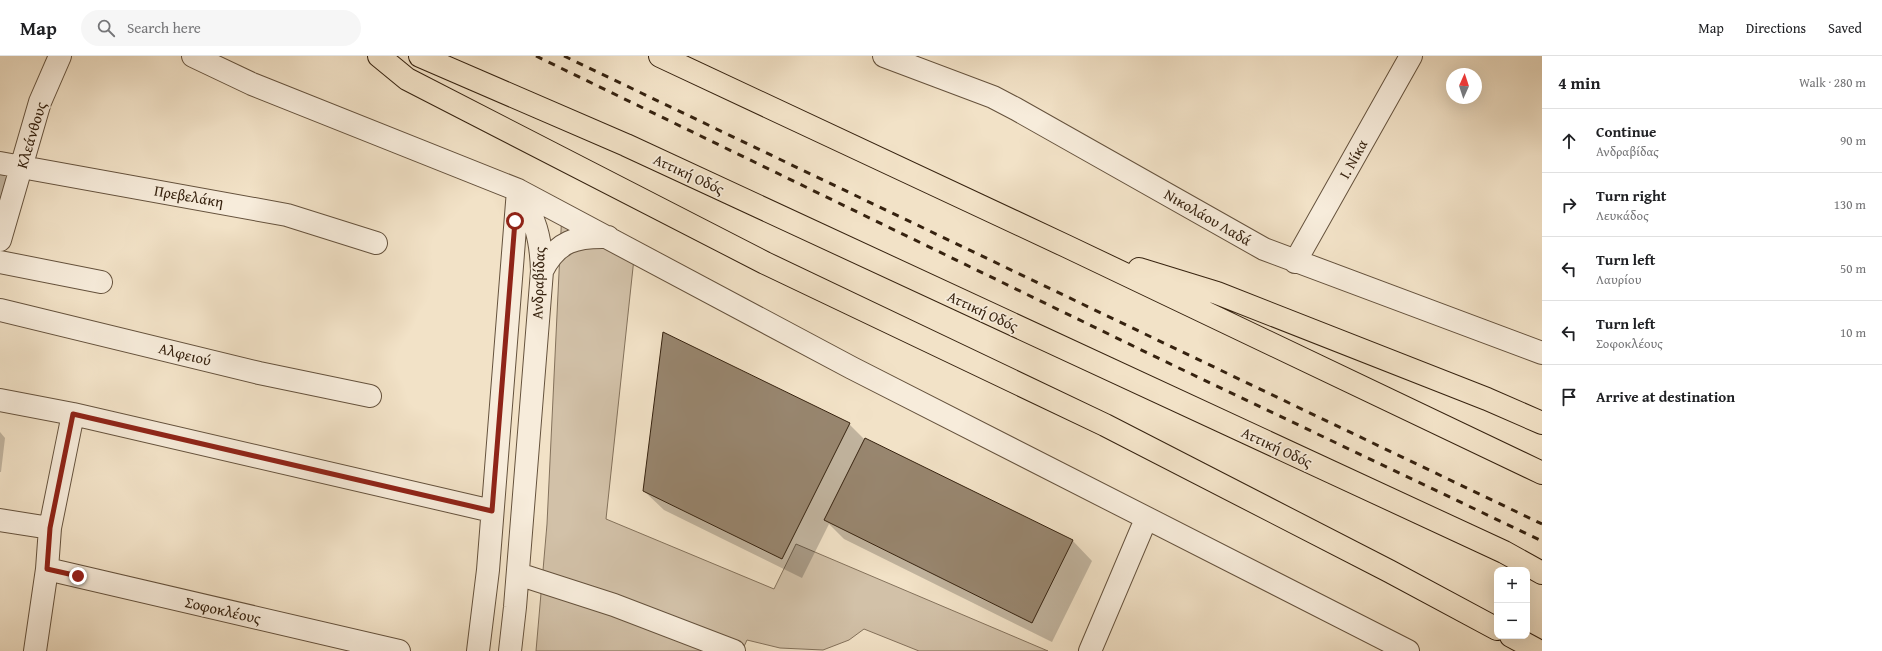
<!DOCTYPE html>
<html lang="en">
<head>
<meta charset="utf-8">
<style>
  :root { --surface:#fff; --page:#f6f6f6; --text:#202124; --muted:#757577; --line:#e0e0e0 }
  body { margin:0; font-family:"Gentium Book Plus",serif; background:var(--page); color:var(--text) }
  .controls { position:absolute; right:12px; bottom:12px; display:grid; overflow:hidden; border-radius:8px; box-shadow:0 4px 16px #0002 }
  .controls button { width:36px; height:36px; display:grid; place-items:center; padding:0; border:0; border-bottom:1px solid var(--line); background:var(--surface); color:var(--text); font:20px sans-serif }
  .compass { position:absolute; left:1446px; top:12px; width:36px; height:36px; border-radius:50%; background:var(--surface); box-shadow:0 4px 16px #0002; rotate:3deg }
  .stop { position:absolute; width:12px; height:12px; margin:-9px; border:3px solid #8f2418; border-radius:50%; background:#fff }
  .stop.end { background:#8f2418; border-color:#fff; box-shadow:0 1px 4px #0008 }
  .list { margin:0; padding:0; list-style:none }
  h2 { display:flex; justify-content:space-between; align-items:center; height:52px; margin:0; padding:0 16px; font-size:17px }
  h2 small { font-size:13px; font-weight:400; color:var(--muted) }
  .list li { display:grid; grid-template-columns:26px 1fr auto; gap:12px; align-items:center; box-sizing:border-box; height:64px; padding:0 16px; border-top:1px solid var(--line) }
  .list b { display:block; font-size:15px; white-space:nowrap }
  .list p { margin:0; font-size:13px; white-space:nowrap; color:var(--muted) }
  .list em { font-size:13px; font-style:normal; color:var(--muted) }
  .icon { flex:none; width:22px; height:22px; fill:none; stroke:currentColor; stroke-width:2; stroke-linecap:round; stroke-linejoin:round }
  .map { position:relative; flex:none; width:1542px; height:595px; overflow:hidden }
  header { display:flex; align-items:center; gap:24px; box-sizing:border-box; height:56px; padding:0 20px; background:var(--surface); border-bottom:1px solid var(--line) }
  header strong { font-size:19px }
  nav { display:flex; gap:22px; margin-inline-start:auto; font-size:14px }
  .search { width:280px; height:36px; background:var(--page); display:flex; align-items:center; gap:10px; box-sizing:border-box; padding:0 14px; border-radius:22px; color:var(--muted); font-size:15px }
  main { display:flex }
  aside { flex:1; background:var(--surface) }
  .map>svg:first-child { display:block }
</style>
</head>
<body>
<header>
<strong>Map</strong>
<div class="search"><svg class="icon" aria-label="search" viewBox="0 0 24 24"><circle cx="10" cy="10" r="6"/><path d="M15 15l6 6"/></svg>Search here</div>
<nav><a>Map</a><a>Directions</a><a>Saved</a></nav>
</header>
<main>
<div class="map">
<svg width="1542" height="595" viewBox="0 0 1542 595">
  <rect width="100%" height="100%" fill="#f2e2c7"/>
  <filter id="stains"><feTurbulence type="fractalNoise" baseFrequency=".005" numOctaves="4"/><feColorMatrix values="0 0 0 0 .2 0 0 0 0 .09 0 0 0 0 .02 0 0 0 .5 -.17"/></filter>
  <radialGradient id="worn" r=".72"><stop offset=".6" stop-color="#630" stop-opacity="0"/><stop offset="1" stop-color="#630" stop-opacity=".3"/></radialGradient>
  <path fill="#d2c1a8" stroke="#84725c" d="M562 154 635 193 606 463 774 533 796 488 1048 595H919L864 573 849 584 823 594 780 592 747 584 742 595H536L547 468Z"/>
  <path fill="#0003" d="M0 115 10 126 0 148Z
    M849 368 865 384 1073 485 1092 505 1052 586 844 483 829 468 802 522 664 454 644 435Z
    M0 376 5 382 1 416H0Z"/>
  <path fill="#98866f" stroke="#36220f" d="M663 276 850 367 782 503 643 435Z
    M865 382 1073 484 1032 567 824 464Z"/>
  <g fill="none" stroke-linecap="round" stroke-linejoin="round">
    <defs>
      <path id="minor" d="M193 0 252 28 518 134 852 312 1408 595
        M884 0 993 41 1016 53 1264 193 1542 297
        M0 107 287 159 376 187
        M0 184 40 46 60 0
        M0 206 101 226
        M1295 206 1411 0
        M542 215C557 185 576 180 608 181
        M0 254 259 317 370 340
        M0 344 73 358 492 455
        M0 464 50 472
        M47 513 399 595
        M518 518 614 549 734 595
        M35 595 47 513 50 472 73 358
        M478 595 488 514 518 134
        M510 595 515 551 542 215C541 181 535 162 518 134
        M1090 595 1146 463"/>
      <path id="highway" d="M379 0 407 23 765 207 1105 369 1389 515 1497 573
        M420 0 626 89 1504 496 1542 517
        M660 0 1066 190 1542 417
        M1139 213 1217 237 1487 343 1542 367
        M1511 580 1539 595"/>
    </defs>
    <use href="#minor" stroke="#65523d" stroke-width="24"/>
    <use href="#highway" stroke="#36220f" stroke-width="24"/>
    <use href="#minor" stroke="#f7ecdb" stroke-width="22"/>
    <use href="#highway" stroke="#f2e2c7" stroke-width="22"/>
    <path stroke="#36220f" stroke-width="3" stroke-dasharray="7 7" stroke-linecap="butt" d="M536 0 1160 303 1542 485
      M564 0 1542 468"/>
  </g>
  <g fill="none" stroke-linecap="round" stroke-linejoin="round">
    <path stroke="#8f2418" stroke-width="5" d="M78 520 47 513 50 472 73 358 492 455 515 165"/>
  </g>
  <g text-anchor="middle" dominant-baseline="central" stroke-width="3.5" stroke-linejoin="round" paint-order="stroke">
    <g font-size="15" fill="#36220f" stroke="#f7ecdb">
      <text transform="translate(31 79) rotate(-73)">Κλεάνθους</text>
      <text transform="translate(1353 103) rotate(-61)">Ι. Νίκα</text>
      <text transform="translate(689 118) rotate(25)">Αττική Οδός</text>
      <text transform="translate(189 140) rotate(10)">Πρεβελάκη</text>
      <text transform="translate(1208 161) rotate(30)">Νικολάου Λαδά</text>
      <text transform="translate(538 227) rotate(-88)">Ανδραβίδας</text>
      <text transform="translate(983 255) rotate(25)">Αττική Οδός</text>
      <text transform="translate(185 298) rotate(14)">Αλφειού</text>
      <text transform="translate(1277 391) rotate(25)">Αττική Οδός</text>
      <text transform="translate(223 554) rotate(13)">Σοφοκλέους</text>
    </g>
  </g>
  <rect width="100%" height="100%" filter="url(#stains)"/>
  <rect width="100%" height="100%" fill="url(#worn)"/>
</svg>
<div class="controls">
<button>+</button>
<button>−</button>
</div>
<svg class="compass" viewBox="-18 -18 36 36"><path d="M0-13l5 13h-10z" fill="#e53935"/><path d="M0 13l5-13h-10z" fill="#757577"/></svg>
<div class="stop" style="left:515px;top:165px"></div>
<div class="stop end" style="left:78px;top:520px"></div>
</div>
<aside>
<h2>4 min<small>Walk · 280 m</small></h2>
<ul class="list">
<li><svg class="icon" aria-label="ahead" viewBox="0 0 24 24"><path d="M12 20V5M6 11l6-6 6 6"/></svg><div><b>Continue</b><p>Ανδραβίδας</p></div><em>90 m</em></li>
<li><svg class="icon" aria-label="right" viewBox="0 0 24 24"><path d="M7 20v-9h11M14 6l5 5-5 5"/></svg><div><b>Turn right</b><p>Λευκάδος</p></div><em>130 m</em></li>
<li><svg class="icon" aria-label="left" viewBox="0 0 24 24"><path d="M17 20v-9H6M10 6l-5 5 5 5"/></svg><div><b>Turn left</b><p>Λαυρίου</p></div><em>50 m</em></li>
<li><svg class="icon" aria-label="left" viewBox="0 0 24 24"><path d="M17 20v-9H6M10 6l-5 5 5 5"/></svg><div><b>Turn left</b><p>Σοφοκλέους</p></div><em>10 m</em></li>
<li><svg class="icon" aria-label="arrive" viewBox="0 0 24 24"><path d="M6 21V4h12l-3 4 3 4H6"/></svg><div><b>Arrive at destination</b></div></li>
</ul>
</aside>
</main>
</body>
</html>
